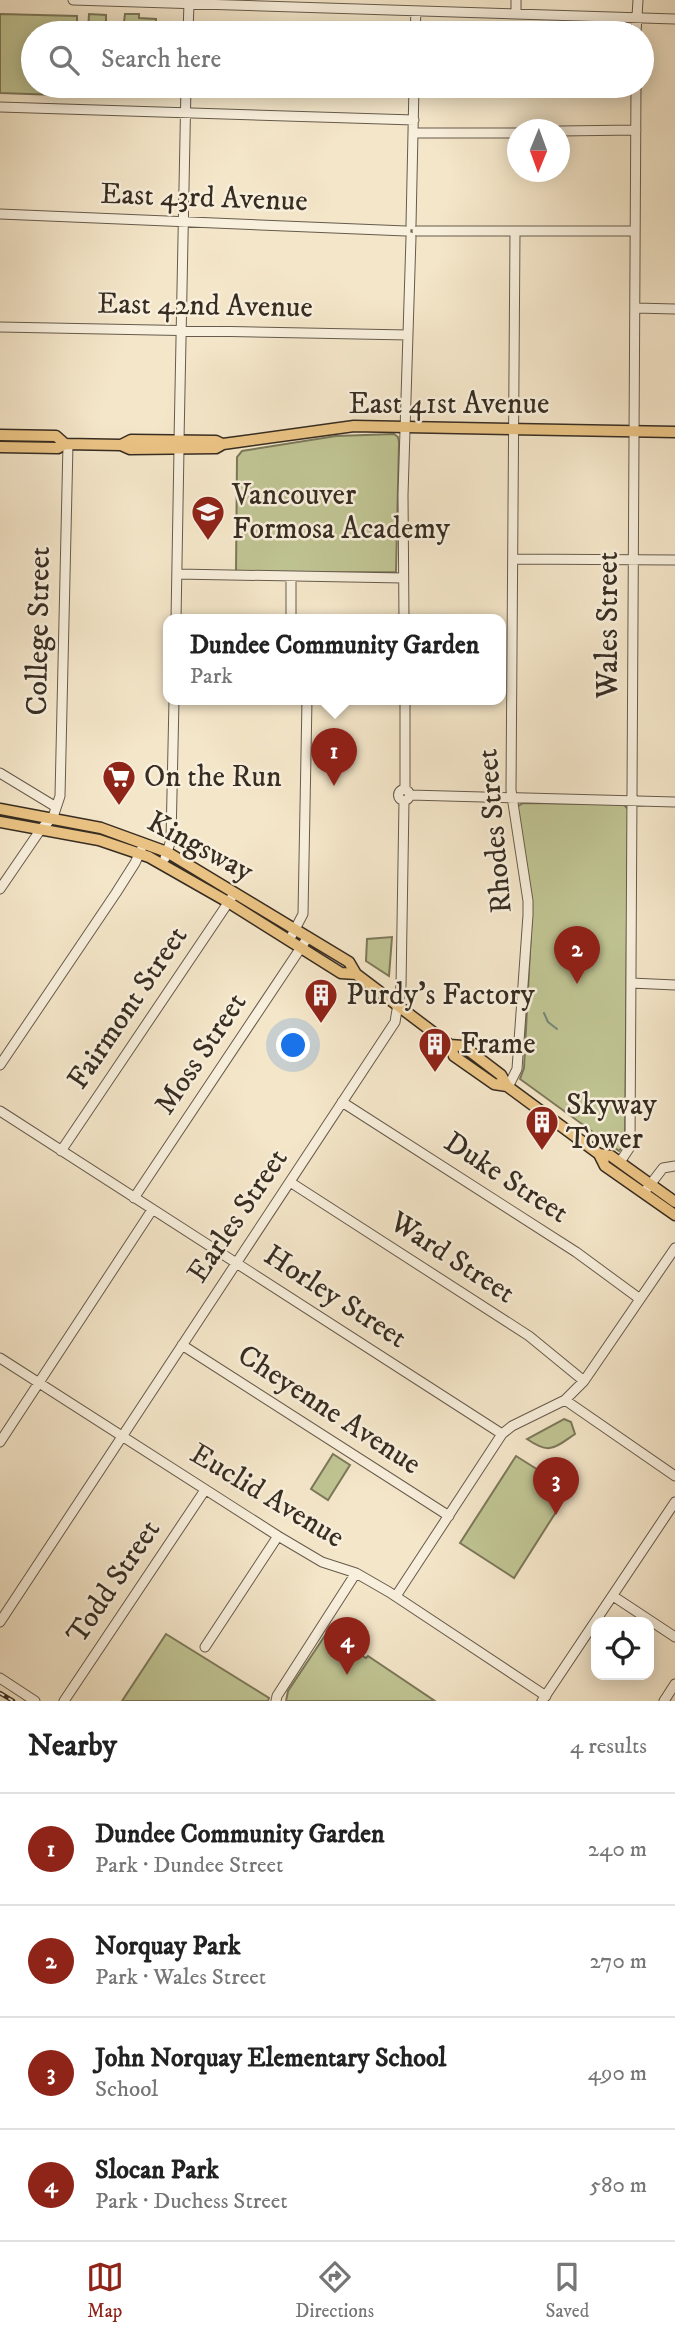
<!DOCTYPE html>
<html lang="en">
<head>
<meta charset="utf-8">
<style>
  :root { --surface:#fff; --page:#f2f2f2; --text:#222; --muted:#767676; --line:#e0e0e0; --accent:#8f2418 }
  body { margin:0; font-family:"IM FELL DW Pica",serif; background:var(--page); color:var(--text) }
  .controls { position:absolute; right:21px; bottom:21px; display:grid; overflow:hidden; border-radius:14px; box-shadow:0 4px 18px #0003 }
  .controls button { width:63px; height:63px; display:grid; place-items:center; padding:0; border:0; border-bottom:2px solid var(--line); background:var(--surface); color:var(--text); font:35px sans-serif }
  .compass { position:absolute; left:507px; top:119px; width:63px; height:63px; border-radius:50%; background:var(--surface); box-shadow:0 4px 18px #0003; rotate:181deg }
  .you { position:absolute; left:294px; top:1046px; width:24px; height:24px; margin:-18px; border:5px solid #fff; border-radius:50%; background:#1a73e8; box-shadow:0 0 0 10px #1a73e833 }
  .badge { display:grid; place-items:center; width:46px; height:46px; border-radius:50%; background:var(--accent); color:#fff; font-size:23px; font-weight:700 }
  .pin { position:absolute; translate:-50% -58px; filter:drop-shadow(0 2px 4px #0008) }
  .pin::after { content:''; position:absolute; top:37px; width:24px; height:21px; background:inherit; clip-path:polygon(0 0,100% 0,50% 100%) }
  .popup { position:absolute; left:163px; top:614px; width:343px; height:91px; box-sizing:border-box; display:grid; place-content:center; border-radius:14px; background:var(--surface); filter:drop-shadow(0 2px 5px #0005); font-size:23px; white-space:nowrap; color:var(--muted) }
  .popup b { font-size:26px; color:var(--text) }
  .popup::after { content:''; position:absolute; left:50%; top:100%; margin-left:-14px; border:14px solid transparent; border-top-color:var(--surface) }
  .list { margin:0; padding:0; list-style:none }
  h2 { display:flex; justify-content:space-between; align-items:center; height:91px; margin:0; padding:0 28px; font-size:30px }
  h2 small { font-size:23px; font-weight:400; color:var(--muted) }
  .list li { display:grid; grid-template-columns:46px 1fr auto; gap:21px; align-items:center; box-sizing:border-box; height:112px; padding:0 28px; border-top:2px solid var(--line) }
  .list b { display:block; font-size:26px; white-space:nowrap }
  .list p { margin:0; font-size:23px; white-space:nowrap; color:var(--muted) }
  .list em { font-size:23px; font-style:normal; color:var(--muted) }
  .icon { flex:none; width:38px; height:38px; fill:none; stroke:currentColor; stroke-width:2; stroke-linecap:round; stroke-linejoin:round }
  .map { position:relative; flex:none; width:675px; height:1701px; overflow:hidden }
  .search { position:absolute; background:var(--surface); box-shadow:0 4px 18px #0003; left:21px; right:21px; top:21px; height:77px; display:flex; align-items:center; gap:18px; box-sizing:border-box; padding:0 24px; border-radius:38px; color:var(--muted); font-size:26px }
  .sheet { height:539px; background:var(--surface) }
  nav { display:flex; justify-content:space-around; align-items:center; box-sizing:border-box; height:98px; border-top:2px solid var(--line); background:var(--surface); font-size:19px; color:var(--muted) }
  nav a { display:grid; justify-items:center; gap:4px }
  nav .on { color:var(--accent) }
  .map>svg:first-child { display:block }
</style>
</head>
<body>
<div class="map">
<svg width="675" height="1701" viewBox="0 0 675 1701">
  <rect width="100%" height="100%" fill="#f4e6c9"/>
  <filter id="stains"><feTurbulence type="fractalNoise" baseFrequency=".00286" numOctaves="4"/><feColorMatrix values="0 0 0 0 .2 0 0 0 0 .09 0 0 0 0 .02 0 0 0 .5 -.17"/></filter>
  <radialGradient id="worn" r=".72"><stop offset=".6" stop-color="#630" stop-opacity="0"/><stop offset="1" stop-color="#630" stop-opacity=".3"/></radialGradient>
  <path fill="#c0c493" stroke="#7c785a" stroke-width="2" d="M0 14 77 16V32H88L89 14 106 15V23L124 22 125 14H139V18L156 19V33H33V86H58L57 95 0 93Z
    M394 434 398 437 399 442 396 572 236 573 237 457 242 451 336 436Z
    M523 803 614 804 624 805 628 809 625 1144 619 1151 520 1079 524 1068 532 911 517 807Z
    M392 937 389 976 366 961 367 939Z
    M564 1419 571 1422 575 1434C554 1448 550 1455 527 1439Z
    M333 1454 350 1465 328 1500 311 1489Z
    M516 1456 570 1490 514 1578 460 1543Z
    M166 1634 269 1698 268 1701H122Z
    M326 1634 366 1658 368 1656 435 1701H286L288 1691Z"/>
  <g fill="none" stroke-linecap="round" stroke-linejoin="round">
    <path stroke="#748578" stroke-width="2" d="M544 1013 548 1022 557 1029"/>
    <defs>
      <path id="minor" d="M73 0 675 19
        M516 14V0
        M188 33 189 3
        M415 33 416 11
        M636 33 638 0
        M0 107 414 120
        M560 131 636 130
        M413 133H518
        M0 214 406 231
        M411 225 414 86
        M417 231H635
        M635 308 675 309
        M0 327 408 335
        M179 441 186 86
        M513 559 675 560
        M177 574 403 578
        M176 620 179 449
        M291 620V577
        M404 620 403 495 411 237
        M0 773 56 807
        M398.5 795a5.5 5.5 0 1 1 11 0a5.5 5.5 0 1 1-11 0Z
        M405 790V700
        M410 795 675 802
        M165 858 171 840 174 700
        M0 889 41 829 53 817 60 796 68 444
        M292 935 303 914 307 700
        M631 983 675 985
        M0 1065 116 893 135 863 141 850
        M508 1087 517 1069 528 915V901L511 790 515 232
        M342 1102 576 1252 640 1299
        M0 1111 502 1434
        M61 1151 232 897
        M620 1162 630 1147 636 86
        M290 1182 529 1336 584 1381
        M646 1190 663 1168 675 1166
        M134 1198 308 937
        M182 1345 449 1516
        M0 1358 278 1536 322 1562 356 1573 389 1592 546 1696
        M565 1400 675 1476
        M0 1442 152 1210
        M396 1596 502 1434 512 1426 565 1400 584 1381 675 1248
        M613 1596 675 1637
        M0 1622 395 1022 401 986 404 801
        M205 1647 278 1536
        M0 1678 35 1701
        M64 1701 205 1490
        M276 1701 277 1696 356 1573
        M542 1701 675 1502
        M664 1701 675 1684"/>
      <path id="major" d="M0 435 56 436 65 444
        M121 445 130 449 216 448 223 444 354 426 675 432
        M0 447 58 448 65 444 121 445 131 440 216 441 222 444
        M0 809 101 828 167 852 349 962 356 974 450 1045 463 1046 501 1075 507 1086 599 1154 605 1166 675 1215
        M0 822 99 840 149 857 228 902 341 973 356 974
        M450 1045 454 1056 494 1084 507 1086
        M599 1154 611 1156 675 1202"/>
    </defs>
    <use href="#minor" stroke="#665b4c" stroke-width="11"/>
    <use href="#major" stroke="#372d22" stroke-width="13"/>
    <use href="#minor" stroke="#f8efdc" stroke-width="9"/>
    <use href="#major" stroke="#eac384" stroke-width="10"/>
    <defs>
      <path id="rail" d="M0 1693 13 1701"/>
    </defs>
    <use href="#rail" stroke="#372d22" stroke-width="4.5"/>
    <use href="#rail" stroke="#f8efdc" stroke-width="2" stroke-dasharray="5" stroke-linecap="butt"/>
  </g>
  <defs>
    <symbol id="school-pin" viewBox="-11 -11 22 30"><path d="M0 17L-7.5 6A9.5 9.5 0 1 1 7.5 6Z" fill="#8f2418" stroke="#f8efdc"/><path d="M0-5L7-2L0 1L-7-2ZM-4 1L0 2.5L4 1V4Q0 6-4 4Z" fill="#fff"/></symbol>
    <symbol id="supermarket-pin" viewBox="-11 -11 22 30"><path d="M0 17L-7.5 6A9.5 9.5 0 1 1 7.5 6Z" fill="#8f2418" stroke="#f8efdc"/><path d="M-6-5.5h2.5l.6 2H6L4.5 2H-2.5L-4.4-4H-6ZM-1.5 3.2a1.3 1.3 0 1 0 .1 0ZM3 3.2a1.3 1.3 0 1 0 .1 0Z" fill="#fff"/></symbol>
    <symbol id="building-pin" viewBox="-11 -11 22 30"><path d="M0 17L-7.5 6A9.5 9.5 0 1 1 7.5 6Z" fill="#8f2418" stroke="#f8efdc"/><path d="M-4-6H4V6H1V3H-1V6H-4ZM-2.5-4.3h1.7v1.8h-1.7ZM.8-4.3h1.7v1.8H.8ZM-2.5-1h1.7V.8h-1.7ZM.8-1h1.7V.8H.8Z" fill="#fff"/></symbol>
  </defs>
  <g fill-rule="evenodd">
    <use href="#school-pin" x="189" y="493" width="38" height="52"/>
    <use href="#supermarket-pin" x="100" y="758" width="38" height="52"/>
    <use href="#building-pin" x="302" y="976" width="38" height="52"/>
    <use href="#building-pin" x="416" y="1025" width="38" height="52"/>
    <use href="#building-pin" x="523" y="1103" width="38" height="52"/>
  </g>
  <g text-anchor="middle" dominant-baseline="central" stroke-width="5" stroke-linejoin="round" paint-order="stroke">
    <g font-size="30" fill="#372d22" stroke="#f8efdc">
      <text transform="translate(204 198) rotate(2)">East 43rd Avenue</text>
      <text transform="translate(205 306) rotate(1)">East 42nd Avenue</text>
      <text x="449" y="404">East 41st Avenue</text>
      <text transform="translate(608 625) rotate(-90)">Wales Street</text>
      <text transform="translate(39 631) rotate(-89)">College Street</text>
      <text transform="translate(495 831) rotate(-95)">Rhodes Street</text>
      <text transform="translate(200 847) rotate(28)">Kingsway</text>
      <text transform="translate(128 1008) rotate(-56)">Fairmont Street</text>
      <text transform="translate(201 1054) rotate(-56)">Moss Street</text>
      <text transform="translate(506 1178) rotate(33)">Duke Street</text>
      <text transform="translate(238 1216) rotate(-56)">Earles Street</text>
      <text transform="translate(452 1258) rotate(33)">Ward Street</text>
      <text transform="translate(335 1297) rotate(33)">Horley Street</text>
      <text transform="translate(329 1410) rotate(33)">Cheyenne Avenue</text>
      <text transform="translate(267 1496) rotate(31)">Euclid Avenue</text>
      <text transform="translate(114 1582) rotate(-56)">Todd Street</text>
    </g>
    <g font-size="30" fill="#372d22" stroke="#f8efdc" text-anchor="start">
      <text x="232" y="495">Vancouver<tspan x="232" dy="34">Formosa Academy</tspan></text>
      <text x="144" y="777">On the Run</text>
      <text x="346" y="995">Purdy's Factory</text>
      <text x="460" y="1044">Frame</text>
      <text x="566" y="1105">Skyway<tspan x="566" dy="34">Tower</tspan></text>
    </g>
  </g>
  <rect width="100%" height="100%" filter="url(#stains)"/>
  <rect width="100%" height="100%" fill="url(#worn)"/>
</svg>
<div class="controls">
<button><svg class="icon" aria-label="locate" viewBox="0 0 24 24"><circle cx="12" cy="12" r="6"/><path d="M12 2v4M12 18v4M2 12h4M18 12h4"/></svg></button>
</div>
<svg class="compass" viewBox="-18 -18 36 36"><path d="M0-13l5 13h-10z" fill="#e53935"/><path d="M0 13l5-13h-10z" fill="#767676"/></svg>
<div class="you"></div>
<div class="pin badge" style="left:334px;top:786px">1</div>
<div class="popup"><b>Dundee Community Garden</b>Park</div>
<div class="pin badge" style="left:577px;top:984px">2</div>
<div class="pin badge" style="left:556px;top:1515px">3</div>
<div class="pin badge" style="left:347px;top:1675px">4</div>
<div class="search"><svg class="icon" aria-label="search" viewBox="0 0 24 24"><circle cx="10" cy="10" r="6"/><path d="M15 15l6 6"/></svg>Search here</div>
</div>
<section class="sheet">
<h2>Nearby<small>4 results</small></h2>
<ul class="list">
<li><span class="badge">1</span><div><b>Dundee Community Garden</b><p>Park · Dundee Street</p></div><em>240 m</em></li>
<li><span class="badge">2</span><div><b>Norquay Park</b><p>Park · Wales Street</p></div><em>270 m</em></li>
<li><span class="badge">3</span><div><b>John Norquay Elementary School</b><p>School</p></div><em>490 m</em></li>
<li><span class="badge">4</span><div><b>Slocan Park</b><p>Park · Duchess Street</p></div><em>580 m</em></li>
</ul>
</section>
<nav>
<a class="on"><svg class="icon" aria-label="map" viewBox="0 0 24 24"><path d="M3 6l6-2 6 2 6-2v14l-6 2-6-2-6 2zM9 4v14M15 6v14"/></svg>Map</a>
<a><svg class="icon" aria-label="directions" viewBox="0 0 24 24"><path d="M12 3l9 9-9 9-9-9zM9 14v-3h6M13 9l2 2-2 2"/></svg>Directions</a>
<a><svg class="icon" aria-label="saved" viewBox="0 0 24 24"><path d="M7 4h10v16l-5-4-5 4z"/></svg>Saved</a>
</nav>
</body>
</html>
